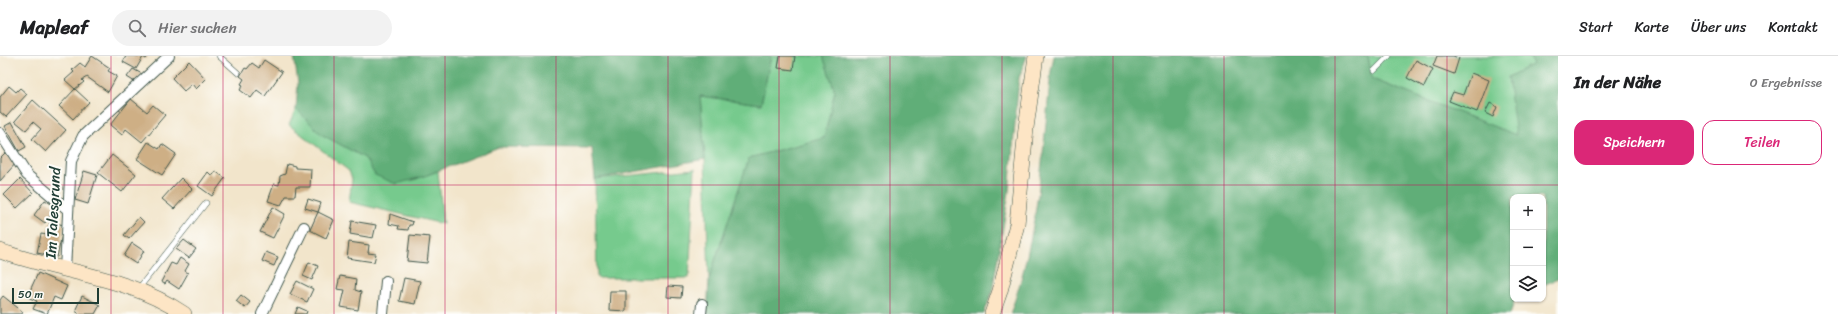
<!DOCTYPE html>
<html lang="de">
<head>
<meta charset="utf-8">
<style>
  :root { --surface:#fff; --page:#f2f2f2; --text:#202124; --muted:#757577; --line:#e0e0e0; --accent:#db2777 }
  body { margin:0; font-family:Sriracha,sans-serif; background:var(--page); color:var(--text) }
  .controls { position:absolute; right:12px; bottom:12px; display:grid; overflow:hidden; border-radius:8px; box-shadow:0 1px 3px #0004 }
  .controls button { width:36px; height:36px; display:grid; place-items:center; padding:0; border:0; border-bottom:1px solid var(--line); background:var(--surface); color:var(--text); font:20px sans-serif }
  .scale { position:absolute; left:12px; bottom:10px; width:87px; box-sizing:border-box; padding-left:4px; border:2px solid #1f3d34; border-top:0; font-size:11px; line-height:14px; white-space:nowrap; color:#1f3d34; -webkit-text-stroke:3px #fdfcf7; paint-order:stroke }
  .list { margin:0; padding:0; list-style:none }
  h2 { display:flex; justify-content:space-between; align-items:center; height:52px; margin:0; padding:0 16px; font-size:17px }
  h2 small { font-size:13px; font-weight:400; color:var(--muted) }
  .actions { display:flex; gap:8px; padding:12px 16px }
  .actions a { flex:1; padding:9px 0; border:1px solid var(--accent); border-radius:12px; text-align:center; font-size:14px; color:var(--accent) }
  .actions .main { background:var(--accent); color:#fff }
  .icon { flex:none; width:22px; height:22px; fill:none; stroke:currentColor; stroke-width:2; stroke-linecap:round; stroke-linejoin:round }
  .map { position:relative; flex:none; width:1558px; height:258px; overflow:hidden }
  header { display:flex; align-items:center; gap:24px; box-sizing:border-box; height:56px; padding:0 20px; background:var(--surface); border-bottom:1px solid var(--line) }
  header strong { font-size:19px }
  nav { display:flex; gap:22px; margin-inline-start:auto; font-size:14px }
  .search { width:280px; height:36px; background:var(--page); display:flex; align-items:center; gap:10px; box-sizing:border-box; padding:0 14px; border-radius:22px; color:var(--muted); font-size:15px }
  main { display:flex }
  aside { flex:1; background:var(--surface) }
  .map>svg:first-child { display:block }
</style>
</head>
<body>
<header>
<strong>Mapleaf</strong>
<div class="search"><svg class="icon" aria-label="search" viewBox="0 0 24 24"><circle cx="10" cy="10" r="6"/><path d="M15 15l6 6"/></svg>Hier suchen</div>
<nav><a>Start</a><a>Karte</a><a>Über uns</a><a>Kontakt</a></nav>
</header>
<main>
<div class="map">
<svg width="1558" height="258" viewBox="0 0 1558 258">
  <rect width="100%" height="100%" fill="#fdfcf7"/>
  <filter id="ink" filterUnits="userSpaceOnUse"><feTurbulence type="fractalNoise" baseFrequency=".025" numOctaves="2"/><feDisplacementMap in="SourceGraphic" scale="8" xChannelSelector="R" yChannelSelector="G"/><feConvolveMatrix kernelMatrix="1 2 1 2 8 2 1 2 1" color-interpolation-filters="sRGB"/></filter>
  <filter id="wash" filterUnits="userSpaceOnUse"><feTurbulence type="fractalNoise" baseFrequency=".012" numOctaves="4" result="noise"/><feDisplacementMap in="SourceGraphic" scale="16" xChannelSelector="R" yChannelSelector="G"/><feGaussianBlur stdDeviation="0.9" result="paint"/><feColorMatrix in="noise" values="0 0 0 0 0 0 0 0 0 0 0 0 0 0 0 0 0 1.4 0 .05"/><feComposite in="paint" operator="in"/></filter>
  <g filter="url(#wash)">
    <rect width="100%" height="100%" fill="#f2e5cb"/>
    <path fill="#76ca8d" stroke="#4a8460" d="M771 0H823L835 35 824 82 749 102 709 223 705 103 700 40 761 48Z
      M1368 0H1530L1533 8 1508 21 1517 80 1372 23Z
      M296 53 321 78 365 102 375 119 411 125 438 115 443 168 349 146 352 123 349 115 289 69Z
      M695 113 689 222H597L595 123Z"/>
    <path fill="#60ae78" stroke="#407656" d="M294 0H771L761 48 700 40 705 103 595 123 592 92 499 91 422 121 396 128 375 119 365 102 321 78 296 53 298 27Z
      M823 0H1027L1019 22 1009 136 992 236 984 258H707L709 223 749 102 824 82 835 35Z
      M1054 0H1368L1372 23 1516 79 1508 21 1533 8 1530 0H1558V223L1543 229V141H1513V243H1515L1510 258H1010C1038 182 1043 95 1051 15Z"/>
    <g id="blocks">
      <path fill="#ceaf85" d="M92 0 110 12 108 15 117 20 108 36 87 21 82 24 84 26 75 33 65 24 74 16 72 14 80 7 85 11Z
        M126 0H148L146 3 143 1 136 13 123 6Z
        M780 0H795L793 14 778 12Z
        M1437 0H1453L1459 2 1454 18 1433 10Z
        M264 4 282 16 265 40 257 34 251 42 240 34 243 29 241 28 244 23 240 20 245 12 247 13 252 7 259 12Z
        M1416 4 1433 13 1424 31 1407 22Z
        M189 5 206 23 196 33 192 28 184 35 172 22Z
        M133 13 142 18 135 26 127 21Z
        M1471 17 1489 24 1477 56 1449 45 1453 36 1463 39Z
        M9 30 16 36 20 32 27 38 6 61 0 56V41Z
        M75 33 89 46 73 63 59 50Z
        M131 43 147 56 153 49 165 59 142 86 126 73 122 79 110 69Z
        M33 44 66 74 46 96 32 83 41 73 33 66 26 74 15 65Z
        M1490 47 1497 51 1493 61 1485 57Z
        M12 66 26 91 19 95 5 70Z
        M148 86 159 93 162 88 176 98 162 119 137 103Z
        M5 97 16 107 0 125V102Z
        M112 99 136 118 122 136 98 117Z
        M287 108 295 110V112L311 113 310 131H296L295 140H286L281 149 268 145 274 128 279 129 280 120 285 118Z
        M84 115 97 119 88 148 75 144Z
        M215 115 225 122 212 140 198 130 208 116 212 120Z
        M181 122 192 133 174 153 162 143Z
        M20 123 33 137 17 152 4 139Z
        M308 143 321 147 318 156 305 152Z
        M45 144 56 151 45 167 34 159Z
        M273 151 285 158 273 182 260 176Z
        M318 156 334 164 326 182 310 174Z
        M390 158 413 166 412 169H409L408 174 398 173 399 170 389 168Z
        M139 161 144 166 129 183 124 179Z
        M352 165 376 169 373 182 350 178Z
        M50 166 64 169 57 201 37 197 41 178 47 179Z
        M410 179 430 181 427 207 407 205Z
        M184 184 196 193 189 202 176 193Z
        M349 186 369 189 368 197 376 198 374 206 347 202Z
        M132 187 144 195 136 208 124 200Z
        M266 196 278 201 274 210 262 205Z
        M180 202 189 208 185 215 188 217 179 233 167 225 165 228 161 226 171 207 176 209Z
        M309 206 318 210 312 224 303 220Z
        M38 217 67 230 61 244 54 241 47 258 33 253 37 245 27 241Z
        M340 220 356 223 355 234 361 236 358 254 341 251 345 234 337 233Z
        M404 222 420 225 415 248 399 245Z
        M297 225 313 233 307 246 290 238Z
        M668 230 682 231 681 242 667 241Z
        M610 235H626V255L609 254Z
        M241 239 250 246 245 252 236 245Z
        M3 240 23 256 22 258H0V244Z
        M82 240 100 249 95 258H80L75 255Z
        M298 251 307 255 306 258H295Z"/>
    </g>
  </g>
  <g filter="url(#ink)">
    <use href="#blocks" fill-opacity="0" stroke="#3f564b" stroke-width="1"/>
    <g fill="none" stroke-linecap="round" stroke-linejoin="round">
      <defs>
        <path id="lane" d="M219 0 238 17
          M1374 15 1389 0
          M139 232 206 147"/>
        <path id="street" d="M0 77 27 119 67 153
          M65 213 71 105 83 80 169 0
          M262 258 304 171
          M383 258 386 225
          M701 258 702 248"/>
        <path id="secondary" d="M0 195C61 217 129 220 184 258
          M992 258 1000 235 1017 168 1026 72 1036 0"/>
      </defs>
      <use href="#lane" stroke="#3f564b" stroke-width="6"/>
      <use href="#street" stroke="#3f564b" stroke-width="12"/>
      <use href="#secondary" stroke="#3f564b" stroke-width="16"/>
      <use href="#lane" stroke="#fff" stroke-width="5"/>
      <use href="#street" stroke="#fff" stroke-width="10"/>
      <use href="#secondary" stroke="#fde5c5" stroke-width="15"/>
    </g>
  </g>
  <path fill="none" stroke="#c2185b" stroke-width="1" stroke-opacity="0.55" d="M111 0V258M223 0V258M334 0V258M445 0V258M556 0V258M668 0V258M779 0V258M890 0V258M1002 0V258M1113 0V258M1224 0V258M1335 0V258M1447 0V258M0 129H1558"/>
  <g text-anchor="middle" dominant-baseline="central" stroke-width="4" stroke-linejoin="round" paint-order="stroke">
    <g font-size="15" fill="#1f3d34" stroke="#fdfcf7">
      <text transform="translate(53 157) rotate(-87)">Im Talesgrund</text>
    </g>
  </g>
</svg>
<div class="controls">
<button>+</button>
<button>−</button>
<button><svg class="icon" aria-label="layers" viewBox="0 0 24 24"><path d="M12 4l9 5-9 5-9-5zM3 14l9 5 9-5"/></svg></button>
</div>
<div class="scale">50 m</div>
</div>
<aside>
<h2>In der Nähe<small>0 Ergebnisse</small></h2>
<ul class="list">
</ul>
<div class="actions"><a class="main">Speichern</a><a>Teilen</a></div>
</aside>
</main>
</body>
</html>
